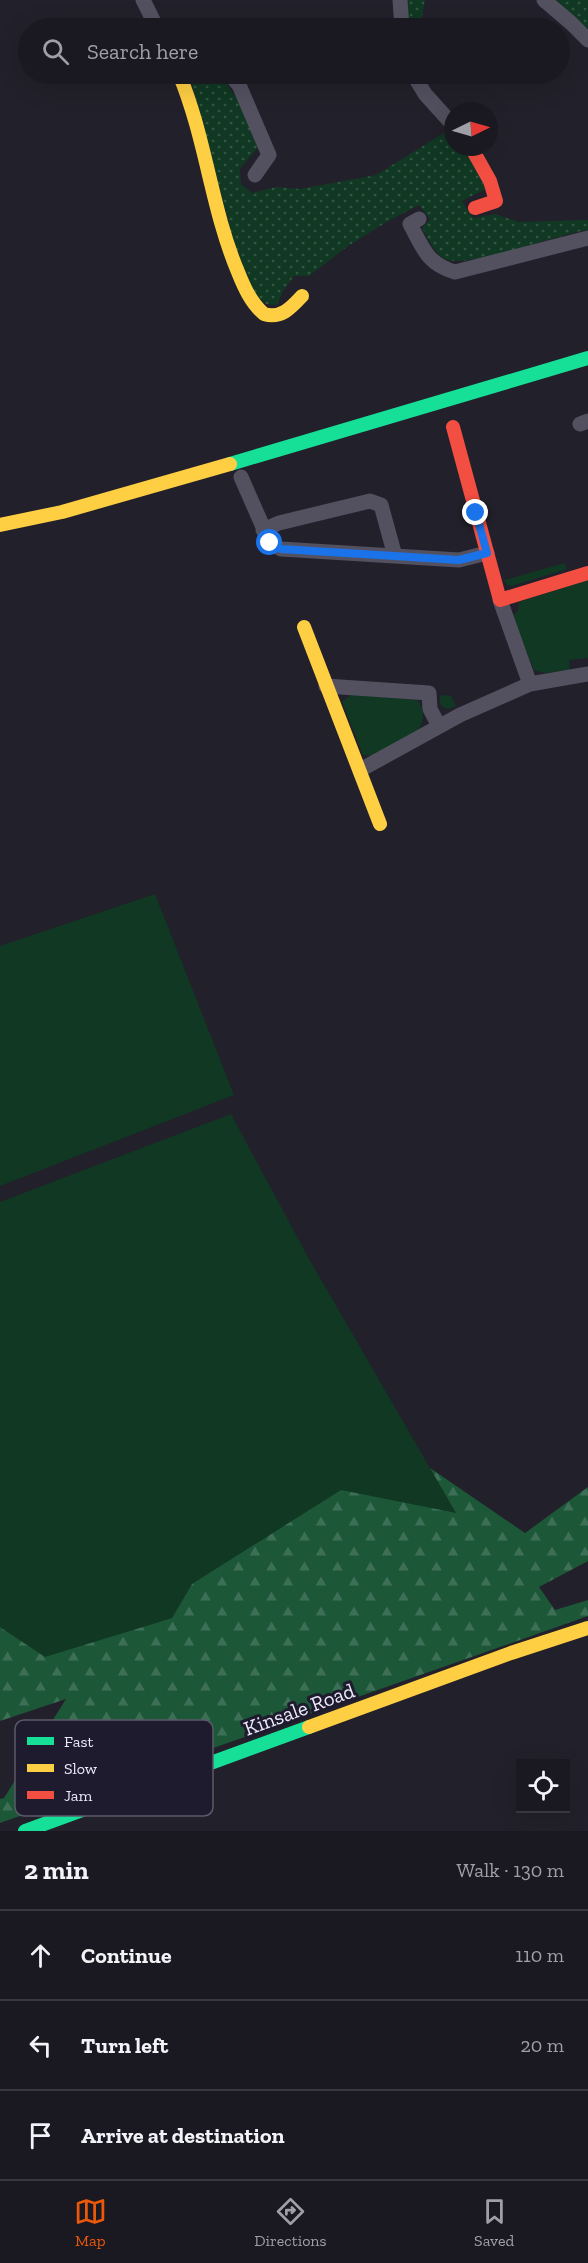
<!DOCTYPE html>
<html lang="en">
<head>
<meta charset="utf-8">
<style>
  :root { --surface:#1a1820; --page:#232129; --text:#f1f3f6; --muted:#9fa0a5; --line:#38373e; --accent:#ea580c }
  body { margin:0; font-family:"Zilla Slab",serif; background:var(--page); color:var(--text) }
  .controls { position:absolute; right:18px; bottom:18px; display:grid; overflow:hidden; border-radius:0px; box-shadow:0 6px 24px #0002 }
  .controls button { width:54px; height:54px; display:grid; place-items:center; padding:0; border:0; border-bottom:2px solid var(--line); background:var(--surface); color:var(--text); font:30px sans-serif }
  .compass { position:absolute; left:444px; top:102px; width:54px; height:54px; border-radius:50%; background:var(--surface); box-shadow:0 6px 24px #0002; rotate:85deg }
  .stop { position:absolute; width:18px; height:18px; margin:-14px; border:4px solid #1a73e8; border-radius:50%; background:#fff }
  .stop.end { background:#1a73e8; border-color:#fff; box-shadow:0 2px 6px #0008 }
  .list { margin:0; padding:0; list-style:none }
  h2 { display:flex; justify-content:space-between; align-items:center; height:78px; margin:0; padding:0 24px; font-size:26px }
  h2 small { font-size:20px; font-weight:400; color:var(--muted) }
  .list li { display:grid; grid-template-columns:39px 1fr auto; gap:18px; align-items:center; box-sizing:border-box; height:90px; padding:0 24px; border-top:2px solid var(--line) }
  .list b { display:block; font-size:22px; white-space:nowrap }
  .list em { font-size:20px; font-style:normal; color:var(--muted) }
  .icon { flex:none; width:33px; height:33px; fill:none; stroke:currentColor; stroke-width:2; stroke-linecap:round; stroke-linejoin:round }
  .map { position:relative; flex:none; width:588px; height:1831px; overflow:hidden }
  .search { position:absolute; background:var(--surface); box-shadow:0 6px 24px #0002; left:18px; right:18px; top:18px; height:66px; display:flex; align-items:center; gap:15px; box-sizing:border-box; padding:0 21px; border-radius:33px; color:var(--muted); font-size:22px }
  .sheet { height:348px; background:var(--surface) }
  nav { display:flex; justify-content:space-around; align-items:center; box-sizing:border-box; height:84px; border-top:2px solid var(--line); background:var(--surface); font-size:16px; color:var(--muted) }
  nav a { display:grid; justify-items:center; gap:3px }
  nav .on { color:var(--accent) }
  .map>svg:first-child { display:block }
</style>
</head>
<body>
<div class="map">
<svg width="588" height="1831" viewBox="0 0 588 1831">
  <defs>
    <pattern id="forest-firs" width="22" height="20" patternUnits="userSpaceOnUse" patternTransform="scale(1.5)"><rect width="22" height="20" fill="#1c5738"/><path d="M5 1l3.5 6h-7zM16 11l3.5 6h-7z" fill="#3d6f56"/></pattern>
    <pattern id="park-dots" width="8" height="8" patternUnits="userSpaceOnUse" patternTransform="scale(1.5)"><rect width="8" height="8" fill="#103823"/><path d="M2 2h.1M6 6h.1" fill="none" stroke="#354" stroke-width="1.8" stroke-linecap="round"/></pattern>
  </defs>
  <rect width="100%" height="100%" fill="#22202a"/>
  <path fill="#103823" d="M565 563 567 569 512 586 507 585 504 580Z
    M588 580V658L569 660 570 670 544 673 534 670 512 616 518 611 519 602Z
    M352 694 417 700C426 710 424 723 416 733L373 756 363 755 342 702Z
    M440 695 451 696 456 706 448 709C440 707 439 703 440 695Z
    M155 894 234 1095 0 1186V946Z
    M231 1114 308 1257 456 1513 192 1584 172 1618 45 1658 0 1627V1202Z"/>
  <path fill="url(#forest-firs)" d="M430 1468 525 1533 588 1487V1561L539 1587 555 1610 588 1600V1616L0 1823V1799L4 1798 66 1699 0 1721V1627L45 1657 172 1618 192 1584 341 1490 456 1513Z"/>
  <path fill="url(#park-dots)" d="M395 0H425L420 28H399Z
    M557 0H588V28L584 29Z
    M189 74H220L239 102 258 147 240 169 241 184 252 193 276 187 300 189 376 175 449 130 453 134V147H464L486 189 462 201 473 218 495 214 519 222 588 220V230C560 233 462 272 443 258 433 251 428 238 422 228L430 219 419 205 390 220 348 246 309 276H294L283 291 277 305 266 304 253 293 233 239Z"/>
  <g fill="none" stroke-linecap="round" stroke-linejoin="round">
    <path stroke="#535060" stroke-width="15" d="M143 0 157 28
      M400 0 402 28
      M544 0 571 23 588 40
      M229 74 239 85 269 155 255 175
      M413 74 425 94 453 125
      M419 219 410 224C423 248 427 264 455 272L588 238
      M580 424 588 421
      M241 477 270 543 281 549 459 560 487 553
      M263 530 279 523 370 501 381 505 395 556
      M500 600 530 684 588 674
      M326 686 429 693 430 709 439 726
      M360 770 460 715 530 684"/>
    <path stroke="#16e098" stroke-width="14" d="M230 464 588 358
      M25 1831 309 1727"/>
    <path stroke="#ffcf43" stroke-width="14" d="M179 74C206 138 211 208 238 272 244 287 251 303 264 314 281 319 291 308 302 296
      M0 525 62 512 230 464
      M304 627 380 824
      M309 1727 511 1653 588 1628"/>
    <path stroke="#f24e42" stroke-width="14" d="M471 147 490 181 496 201 475 208
      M453 427 500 600 588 573"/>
  </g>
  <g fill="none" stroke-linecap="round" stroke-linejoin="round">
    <path stroke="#1a73e8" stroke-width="8" d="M270 543 281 549 459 560 487 553 476 513"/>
  </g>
  <g text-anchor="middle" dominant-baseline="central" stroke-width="6" stroke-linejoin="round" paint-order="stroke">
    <g font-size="21" fill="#eceaf8" stroke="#1e1b2f">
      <text transform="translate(299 1709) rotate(-20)">Kinsale Road</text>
    </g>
  </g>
  <rect x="15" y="1720" width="198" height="96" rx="9" fill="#1e1b2f" stroke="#5c596b" stroke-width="1.5"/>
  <rect x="27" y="1737" width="27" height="8" fill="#16e098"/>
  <rect x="27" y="1764" width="27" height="8" fill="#ffcf43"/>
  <rect x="27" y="1791" width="27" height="8" fill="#f24e42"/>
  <g font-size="16" fill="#eceaf8">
    <text x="64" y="1747">Fast</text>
    <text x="64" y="1774">Slow</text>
    <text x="64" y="1801">Jam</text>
  </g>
</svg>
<div class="controls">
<button><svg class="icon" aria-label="locate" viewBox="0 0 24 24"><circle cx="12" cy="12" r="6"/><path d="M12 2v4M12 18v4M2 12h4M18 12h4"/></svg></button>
</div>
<svg class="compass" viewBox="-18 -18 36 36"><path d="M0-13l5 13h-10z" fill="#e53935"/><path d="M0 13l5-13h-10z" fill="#9fa0a5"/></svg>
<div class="stop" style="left:270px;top:543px"></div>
<div class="stop end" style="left:476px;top:513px"></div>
<div class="search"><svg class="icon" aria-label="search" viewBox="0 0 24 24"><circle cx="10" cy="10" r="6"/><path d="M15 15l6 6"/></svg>Search here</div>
</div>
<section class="sheet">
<h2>2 min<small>Walk · 130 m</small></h2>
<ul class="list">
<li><svg class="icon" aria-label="ahead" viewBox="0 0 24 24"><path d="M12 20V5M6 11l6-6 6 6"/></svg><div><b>Continue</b></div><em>110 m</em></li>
<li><svg class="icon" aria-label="left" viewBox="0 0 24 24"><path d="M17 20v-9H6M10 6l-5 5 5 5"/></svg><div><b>Turn left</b></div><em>20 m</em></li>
<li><svg class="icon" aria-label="arrive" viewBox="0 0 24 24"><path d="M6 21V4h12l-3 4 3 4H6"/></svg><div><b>Arrive at destination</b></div></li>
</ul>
</section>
<nav>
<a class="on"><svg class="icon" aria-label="map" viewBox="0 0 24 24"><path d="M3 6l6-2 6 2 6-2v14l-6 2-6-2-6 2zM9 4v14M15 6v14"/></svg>Map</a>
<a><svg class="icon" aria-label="directions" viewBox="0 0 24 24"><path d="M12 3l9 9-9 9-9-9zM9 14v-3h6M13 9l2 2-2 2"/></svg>Directions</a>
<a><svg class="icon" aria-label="saved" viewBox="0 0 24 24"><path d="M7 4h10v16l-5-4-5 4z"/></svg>Saved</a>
</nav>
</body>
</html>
